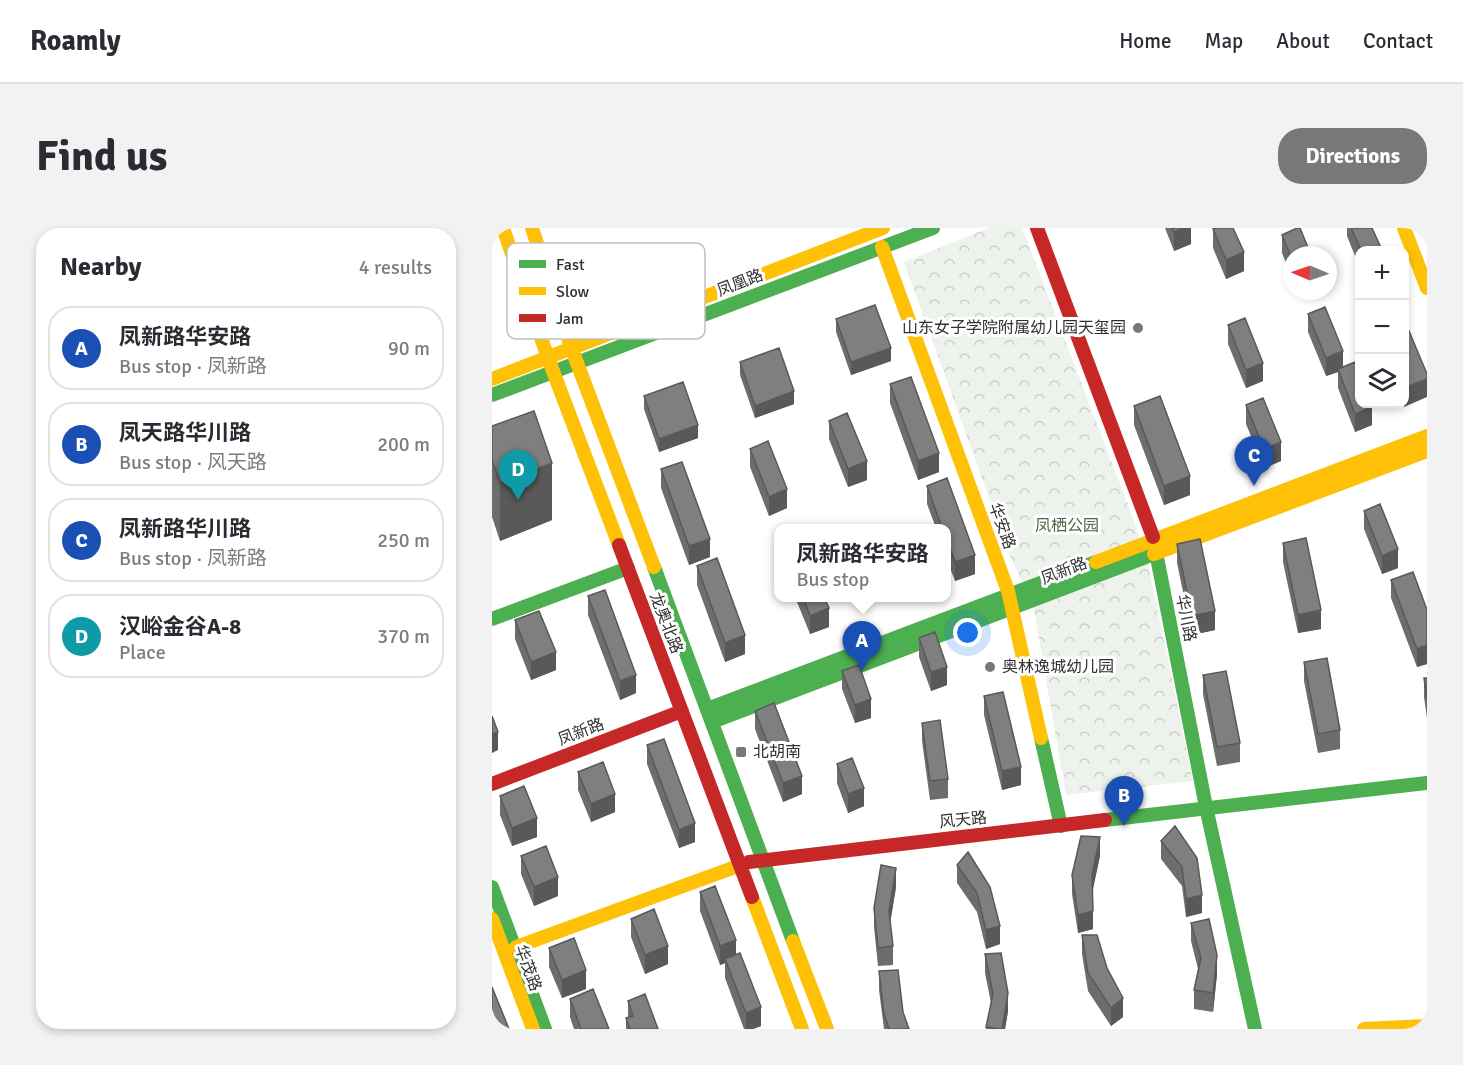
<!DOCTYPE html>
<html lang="en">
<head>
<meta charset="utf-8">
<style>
  :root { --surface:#fff; --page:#f2f2f3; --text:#2b2b33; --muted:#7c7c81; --line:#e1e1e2; --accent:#787878 }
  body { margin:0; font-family:Signika,"Noto Sans SC",sans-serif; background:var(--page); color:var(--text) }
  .controls { position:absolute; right:18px; top:18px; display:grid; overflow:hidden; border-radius:12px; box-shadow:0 3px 9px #0003 }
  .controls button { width:54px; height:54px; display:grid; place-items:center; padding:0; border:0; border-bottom:2px solid var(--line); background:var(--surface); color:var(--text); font:30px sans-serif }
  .compass { position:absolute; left:791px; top:18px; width:54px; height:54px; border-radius:50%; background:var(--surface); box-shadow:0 3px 9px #0003; rotate:272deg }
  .you { position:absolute; left:476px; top:405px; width:21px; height:21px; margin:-15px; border:4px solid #fff; border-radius:50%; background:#1a73e8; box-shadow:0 0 0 9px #1a73e833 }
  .badge { display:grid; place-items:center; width:39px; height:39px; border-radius:50%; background:var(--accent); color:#fff; font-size:20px; font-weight:700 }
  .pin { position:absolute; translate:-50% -50px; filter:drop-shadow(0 2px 3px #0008) }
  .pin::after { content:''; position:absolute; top:32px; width:21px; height:18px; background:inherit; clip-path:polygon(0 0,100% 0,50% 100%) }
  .popup { position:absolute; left:282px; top:296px; width:177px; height:78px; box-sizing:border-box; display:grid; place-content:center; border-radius:12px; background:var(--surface); filter:drop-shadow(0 2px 4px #0005); font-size:20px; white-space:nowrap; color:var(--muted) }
  .popup b { font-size:22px; color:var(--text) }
  .popup::after { content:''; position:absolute; left:50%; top:100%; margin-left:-12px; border:12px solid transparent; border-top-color:var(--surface) }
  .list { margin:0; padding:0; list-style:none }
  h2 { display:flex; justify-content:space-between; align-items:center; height:78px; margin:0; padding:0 24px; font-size:26px }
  h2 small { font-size:20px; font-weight:400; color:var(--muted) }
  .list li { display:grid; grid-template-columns:39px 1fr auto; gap:18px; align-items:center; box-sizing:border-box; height:84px; margin:0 12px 12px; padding:0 12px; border:2px solid var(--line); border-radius:24px }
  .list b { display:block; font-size:22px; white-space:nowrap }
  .list p { margin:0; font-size:20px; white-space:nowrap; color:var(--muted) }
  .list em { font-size:20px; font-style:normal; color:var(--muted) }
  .icon { flex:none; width:33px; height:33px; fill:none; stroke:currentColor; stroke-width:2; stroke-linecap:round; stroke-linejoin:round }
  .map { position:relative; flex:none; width:935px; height:801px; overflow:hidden; border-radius:24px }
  header { display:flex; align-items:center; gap:36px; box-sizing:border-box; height:84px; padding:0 30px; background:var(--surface); border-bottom:2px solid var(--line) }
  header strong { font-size:28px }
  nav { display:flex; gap:33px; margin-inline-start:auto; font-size:21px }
  .intro { display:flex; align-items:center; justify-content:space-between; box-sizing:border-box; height:144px; padding:0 36px }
  h1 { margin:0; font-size:42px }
  .button { padding:15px 27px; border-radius:24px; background:var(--accent); color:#fff; font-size:21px; font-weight:700 }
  main { display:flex; gap:36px; padding:0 36px }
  aside { flex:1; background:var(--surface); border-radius:24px; box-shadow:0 3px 9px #0003 }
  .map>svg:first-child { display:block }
</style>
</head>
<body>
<header>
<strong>Roamly</strong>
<nav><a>Home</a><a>Map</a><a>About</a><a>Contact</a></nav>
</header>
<div class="intro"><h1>Find us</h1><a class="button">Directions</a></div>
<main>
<aside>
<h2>Nearby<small>4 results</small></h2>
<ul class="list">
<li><span class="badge" style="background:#1a4fb4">A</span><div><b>凤新路华安路</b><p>Bus stop · 凤新路</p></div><em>90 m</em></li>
<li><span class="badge" style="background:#1a4fb4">B</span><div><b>凤天路华川路</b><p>Bus stop · 风天路</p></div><em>200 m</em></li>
<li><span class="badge" style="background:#1a4fb4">C</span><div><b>凤新路华川路</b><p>Bus stop · 凤新路</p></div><em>250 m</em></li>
<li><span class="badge" style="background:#0f9aa8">D</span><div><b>汉峪金谷A-8</b><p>Place</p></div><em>370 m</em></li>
</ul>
</aside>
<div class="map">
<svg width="935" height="801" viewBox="0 0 935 801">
  <defs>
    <pattern id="forest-crowns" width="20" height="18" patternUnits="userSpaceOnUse" patternTransform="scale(1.5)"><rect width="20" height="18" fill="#eef2ec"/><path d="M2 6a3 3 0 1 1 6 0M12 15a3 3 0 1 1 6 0" fill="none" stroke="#ccd0cb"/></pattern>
  </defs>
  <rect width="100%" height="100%" fill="#fff"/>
  <path fill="url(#forest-crowns)" d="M497 0H530L640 287 656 336 701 553 574 567 542 382 517 325 412 34Z"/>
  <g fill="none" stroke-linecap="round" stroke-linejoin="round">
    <path stroke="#4caf50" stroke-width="14" d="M0 167 441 0
      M661 309 714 579 763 801
      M162 339 301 713
      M0 391 136 340
      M215 481 604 334
      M220 494 662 326
      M549 510 569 598
      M613 592 935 555
      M0 659 53 801"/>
    <path stroke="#ffc107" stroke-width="14" d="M11 0 56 130 127 317
      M40 0 79 119 162 339
      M912 0 935 60
      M390 19 516 363 549 510
      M0 151 391 0
      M662 326 935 223
      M604 334 935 208
      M260 669 310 801
      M0 691 41 801
      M301 713 335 801
      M24 719 257 634
      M872 801 935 798"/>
    <path stroke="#c62828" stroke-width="14" d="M545 0 661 309
      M127 317 260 669
      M0 556 190 483
      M257 634 613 592"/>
  </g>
  <path fill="#6d6d6d" d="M673 0H699V16L682 23Z
    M855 0H880L890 22H867V38L855 8Z
    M721 1 752 43 734 51 721 20Z
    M790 7 800 27V50L790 25Z
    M816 86 851 139 880 197 863 204 846 160V144L834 148 816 104Z
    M344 91 399 133 359 147 344 104Z
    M736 97 771 153 754 160 736 116Z
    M248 134 302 176 263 190 248 147Z
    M398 156 447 244 426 252 398 175Z
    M152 168 206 210 167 224 152 181Z
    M754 177 789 233 772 240 754 196Z
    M642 178 698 267 672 277 642 197Z
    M337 193 375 252 356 259 337 211Z
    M0 198 60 292 8 313 0 289Z
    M258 221 295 280 277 288 258 239Z
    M169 241 218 329 197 337 169 260Z
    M435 258 483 346 463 353 454 329V300H444L435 276Z
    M872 283 906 340 890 346 872 301Z
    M791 315 829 401 806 405 791 334Z
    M685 316 723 402 700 407 685 335Z
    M205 338 253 426 233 434 205 357Z
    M899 352 935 382V436L925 439 899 370Z
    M96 368 144 465 128 472 96 387Z
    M303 369H332L337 399 318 406Z
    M23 392 64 442 39 452 23 411Z
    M427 410 455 457 439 463 427 429Z
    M812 434 848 502V521L826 525 812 453Z
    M350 443 379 490 363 495 350 461Z
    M711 447 748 515V534L725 538 711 466Z
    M932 450H935V490L932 469Z
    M492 468 529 557 510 562 492 487Z
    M263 483 310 566 291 574 263 501Z
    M430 495 456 551V570L438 572 430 513Z
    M155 517 203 614 187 620 155 536Z
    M345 536 372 578 356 585 345 555Z
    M86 544 123 584 99 594 86 562Z
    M8 568 45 609 20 618 8 587Z
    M683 598 710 685 694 689 690 658 669 631V613Z
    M476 624 508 716 494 721 485 684 465 655V637Z
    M29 628 66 668 42 678 29 646Z
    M608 628 600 663 601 701 586 705 580 666V647Z
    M404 659 398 695 401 718V737L386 738 382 699V680Z
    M208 664 244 727 269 798 261 801H252L233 750V735L228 737 208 683Z
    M139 691 176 736 153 746 139 709Z
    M699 695 725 746 721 784 702 781V762L706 741 699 713Z
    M590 707 615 740 631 789 619 798 596 763 590 726Z
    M57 720 94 761 70 770 57 739Z
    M493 726 516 783 513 801H494L499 775 493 745Z
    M387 743 411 784 417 801H392L387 762Z
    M78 771 117 801H82L78 789Z
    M136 773 166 801H134V790H136Z"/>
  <path fill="#595959" d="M693 0H699V16L682 23V4Z
    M752 24V43L734 51V32Z
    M399 120V133L359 147V134Z
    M851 123V141H846V144L834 148V130Z
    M771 135V153L754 160V142Z
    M935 151V169L912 179V160Z
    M302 163V176L263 190V178Z
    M880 179V197L863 204V186Z
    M206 197V210L167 224V211Z
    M789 214V233L772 240V221Z
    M447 225V244L426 252V233Z
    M375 233V252L356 259V241Z
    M60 235V292L8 313V255Z
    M698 248V267L672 277V258Z
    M295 261V280L277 288V269Z
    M218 311V329L197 337V318Z
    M906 321V340L890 346V328Z
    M483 327V346L463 353V334Z
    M337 380V399L318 406V388Z
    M829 382V401L806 405V387Z
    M723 383V402L700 407V388Z
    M253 407V426L233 434V415Z
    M935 417V436L925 439V421Z
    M64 424V442L39 452V434Z
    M455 439V457L439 463V444Z
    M144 447V465L128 472V453Z
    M379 471V490L363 495V477Z
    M6 504V522L0 525V506Z
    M529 539V557L510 562V543Z
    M310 548V566L291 574V555Z
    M372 560V578L356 585V566Z
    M123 566V584L99 594V576Z
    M45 590V609L20 618V600Z
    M203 595V614L187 620V602Z
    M608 609V628L600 666V647Z
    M404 640V659L397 702V683Z
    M66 649V668L42 678V659Z
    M710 667V685L694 689V671Z
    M601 683V701L586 705V687Z
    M508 698V716L494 721V702Z
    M244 712V731H233V735L228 737V718Z
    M176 718V736L153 746V727Z
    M725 727V746L721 784V765Z
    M94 742V761L70 770V752Z
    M516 765V783L513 801H510Z
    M631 770V789L619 798V780Z
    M269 779V798L261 801H254V785Z"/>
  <path fill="#7f7f7f" stroke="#595959" stroke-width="1.5" d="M680 0H693L682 4Z
    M724 0H741L752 24 734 32 721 1Z
    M805 0H808L819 27H800V31L790 7Z
    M859 0H880L890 22H869Z
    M383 77 399 120 359 134 344 91Z
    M833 79 851 123 834 130 816 86Z
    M753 90 771 135 754 142 736 97Z
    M912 91 935 146V151L912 160Z
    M287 120 302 163 263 178 248 134Z
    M863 134 867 147V176H879L880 179 863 186 846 141Z
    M419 149 447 225 426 233 398 156Z
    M191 154 206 197 167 211 152 168Z
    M668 168 698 248 672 258 642 178Z
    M771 170 789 214 772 221 754 177Z
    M42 183 60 235 8 255 0 232V198Z
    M355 185 375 233 356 241 337 193Z
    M276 213 295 261 277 269 258 221Z
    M190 234 218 311 197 318 169 241Z
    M455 250 483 327 463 334 454 310V300H450L435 258Z
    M888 276 906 321 890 328 872 283Z
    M397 297 399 300H388Z
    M814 310 829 382 806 387 791 315Z
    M708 311 723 383 700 388 685 316Z
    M225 330 253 407 233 415 205 338Z
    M921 344 935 382V417L925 421 899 352Z
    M113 362 144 447 128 453 96 368Z
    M311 369H332L337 380 318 388Z
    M47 383 64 424 39 434 23 392Z
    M443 404 455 439 439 444 427 410Z
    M835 430 848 502 826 506 812 434Z
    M367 437 379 471 363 477 350 443Z
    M734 443 748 515 725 519 711 447Z
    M932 450H935V471Z
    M511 464 529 539 510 543 492 468Z
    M282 475 310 548 291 555 263 483Z
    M0 488 6 504 0 506Z
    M448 492 456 551 438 553 430 495Z
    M172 511 203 595 187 602 155 517Z
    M360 530 372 560 356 566 345 536Z
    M111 534 123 566 99 576 86 544Z
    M32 558 45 590 20 600 8 568Z
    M683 598 705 630 710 667 694 671 690 639 669 613Z
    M589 608 608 609 600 647 601 683 586 687 580 647Z
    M54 618 66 649 42 659 29 628Z
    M476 624 498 659 508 698 494 702 485 665 465 637Z
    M389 637 404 640 397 683 401 718 386 720 382 680Z
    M223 658 244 712 228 718 208 664Z
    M162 681 176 718 153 727 139 691Z
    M717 691 725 727 721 765 702 762 709 730 699 695Z
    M590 707H605L615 740 631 770 619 780 596 745Z
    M82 710 94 742 70 752 57 720Z
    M248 725 269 779 254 785 233 731Z
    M509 725 516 765 510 801 494 799 501 766 493 726Z
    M406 742 411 784 417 801H397L392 786 387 743Z
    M0 759 17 801H0Z
    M101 761 117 801H89L78 771Z
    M153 766 166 801H138L134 790 141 788 136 773Z"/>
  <g fill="#787878" stroke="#fff" stroke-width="2">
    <circle cx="646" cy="100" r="6"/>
    <circle cx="498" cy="439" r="6"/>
    <rect x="243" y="518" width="12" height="12" rx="3"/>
  </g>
  <g text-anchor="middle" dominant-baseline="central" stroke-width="6" stroke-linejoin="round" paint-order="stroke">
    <g font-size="16" fill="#303030" stroke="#fff">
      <text transform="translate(248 55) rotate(-21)">凤凰路</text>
      <text transform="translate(510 298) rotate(70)">华安路</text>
      <text transform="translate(572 343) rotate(-21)">凤新路</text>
      <text transform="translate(694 390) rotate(79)">华川路</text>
      <text transform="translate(174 395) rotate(69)">龙奥北路</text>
      <text transform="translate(89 504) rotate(-21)">凤新路</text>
      <text transform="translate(471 592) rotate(-6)">风天路</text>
      <text transform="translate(36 740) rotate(70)">华茂路</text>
    </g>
    <g font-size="16" fill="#303030" stroke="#fff" text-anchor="start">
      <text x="634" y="100" text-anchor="end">山东女子学院附属幼儿园天玺园</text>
      <text x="510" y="439">奥林逸城幼儿园</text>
      <text x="261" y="524">北胡南</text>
    </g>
    <g font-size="16" fill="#4d6743" stroke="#fff">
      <text x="575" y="298">凤栖公园</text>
    </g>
  </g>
  <rect x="15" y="15" width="198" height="96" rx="9" fill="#fff" stroke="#c1c1c1" stroke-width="1.5"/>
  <rect x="27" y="32" width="27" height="8" fill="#4caf50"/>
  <rect x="27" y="59" width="27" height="8" fill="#ffc107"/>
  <rect x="27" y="86" width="27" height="8" fill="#c62828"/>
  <g font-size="16" fill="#303030">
    <text x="64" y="42">Fast</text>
    <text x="64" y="69">Slow</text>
    <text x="64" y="96">Jam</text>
  </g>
</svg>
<div class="controls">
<button>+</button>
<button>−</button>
<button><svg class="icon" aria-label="layers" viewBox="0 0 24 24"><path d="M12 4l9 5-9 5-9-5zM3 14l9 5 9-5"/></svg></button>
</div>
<svg class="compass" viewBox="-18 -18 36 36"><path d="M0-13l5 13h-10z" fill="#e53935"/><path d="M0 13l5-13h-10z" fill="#7c7c81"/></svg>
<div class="you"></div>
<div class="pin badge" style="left:370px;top:443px;background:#1a4fb4">A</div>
<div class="popup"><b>凤新路华安路</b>Bus stop</div>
<div class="pin badge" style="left:632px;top:598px;background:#1a4fb4">B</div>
<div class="pin badge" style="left:762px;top:258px;background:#1a4fb4">C</div>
<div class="pin badge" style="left:26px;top:272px;background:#0f9aa8">D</div>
</div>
</main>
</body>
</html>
